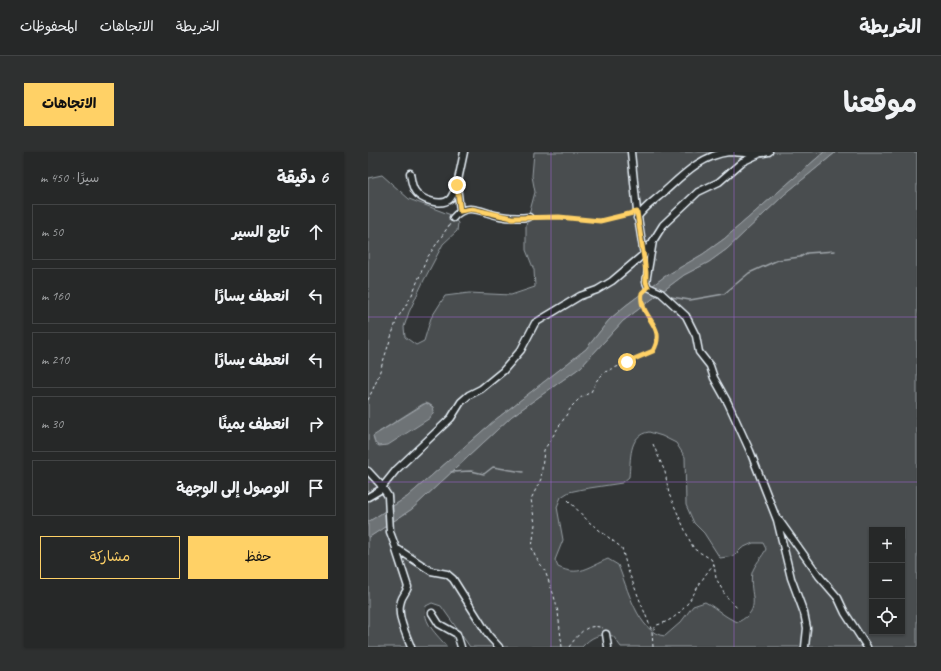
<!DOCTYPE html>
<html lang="ar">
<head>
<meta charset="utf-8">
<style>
  :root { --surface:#262828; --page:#2e3030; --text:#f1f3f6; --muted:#a4a6a8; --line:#424445; --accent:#ffd166 }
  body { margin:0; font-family:Caveat,"Playpen Sans Arabic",sans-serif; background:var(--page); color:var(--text); direction:rtl }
  .controls { position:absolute; right:12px; bottom:12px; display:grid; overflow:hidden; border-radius:0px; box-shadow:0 1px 3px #0004 }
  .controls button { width:36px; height:36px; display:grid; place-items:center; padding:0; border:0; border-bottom:1px solid var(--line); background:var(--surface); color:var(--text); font:20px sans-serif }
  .stop { position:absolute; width:12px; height:12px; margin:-9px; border:3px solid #ffd166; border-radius:50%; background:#fff }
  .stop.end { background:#ffd166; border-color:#fff; box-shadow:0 1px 4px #0008 }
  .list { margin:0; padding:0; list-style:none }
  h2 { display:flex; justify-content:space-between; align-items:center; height:52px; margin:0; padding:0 16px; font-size:17px }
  h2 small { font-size:13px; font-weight:400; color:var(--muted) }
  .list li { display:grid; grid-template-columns:26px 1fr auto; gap:12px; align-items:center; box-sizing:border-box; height:56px; margin:0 8px 8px; padding:0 8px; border:1px solid var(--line); border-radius:0px }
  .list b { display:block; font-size:15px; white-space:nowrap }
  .list em { font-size:13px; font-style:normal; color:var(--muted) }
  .actions { display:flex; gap:8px; padding:12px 16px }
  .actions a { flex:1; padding:9px 0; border:1px solid var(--accent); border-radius:0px; text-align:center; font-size:14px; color:var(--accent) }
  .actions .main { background:var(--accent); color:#111 }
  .icon { flex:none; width:22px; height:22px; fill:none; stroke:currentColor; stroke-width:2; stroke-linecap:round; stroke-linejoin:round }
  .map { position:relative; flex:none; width:549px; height:495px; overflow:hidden; direction:ltr; border-radius:0px }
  header { display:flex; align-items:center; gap:24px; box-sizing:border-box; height:56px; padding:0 20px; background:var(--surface); border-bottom:1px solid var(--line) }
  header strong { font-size:19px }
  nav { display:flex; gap:22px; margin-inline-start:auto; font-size:14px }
  .intro { display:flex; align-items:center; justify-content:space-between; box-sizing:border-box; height:96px; padding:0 24px }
  h1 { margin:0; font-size:28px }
  .button { padding:10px 18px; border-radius:0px; background:var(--accent); color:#111; font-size:14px; font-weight:700 }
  main { display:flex; gap:24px; padding:0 24px }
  aside { flex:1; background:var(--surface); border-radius:0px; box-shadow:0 1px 3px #0004 }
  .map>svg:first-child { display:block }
</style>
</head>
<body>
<header>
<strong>الخريطة</strong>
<nav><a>الخريطة</a><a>الاتجاهات</a><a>المحفوظات</a></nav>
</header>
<div class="intro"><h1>موقعنا</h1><a class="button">الاتجاهات</a></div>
<main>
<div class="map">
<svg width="549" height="495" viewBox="0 0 549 495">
  <rect width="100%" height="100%" fill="#323536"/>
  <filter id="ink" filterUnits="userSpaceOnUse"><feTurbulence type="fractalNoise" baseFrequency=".025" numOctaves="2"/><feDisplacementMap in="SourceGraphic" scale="8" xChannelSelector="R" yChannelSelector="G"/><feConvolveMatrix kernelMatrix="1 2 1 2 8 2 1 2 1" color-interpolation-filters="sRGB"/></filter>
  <g filter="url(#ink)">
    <path fill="#494d4f" stroke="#989fa4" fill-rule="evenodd" d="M166 0H456L356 87 335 102 296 125 257 154 241 168 218 197 127 268 39 345 0 370V26L14 23 41 47 83 63 90 71 89 79 75 92 56 128 41 160 36 175 37 185 48 193 56 189 63 166 77 144 101 141 143 143 167 135 166 118 158 98V74L167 40 164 24ZM55 252H61L65 255 11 280Z
      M468 0H549V495H253L245 484C231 481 223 485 214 495H102L73 454 64 451 58 454C54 471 69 482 79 495H2L0 493V386L44 357 144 264 213 215 255 169 316 123 341 110 359 97 417 42ZM281 280 294 284 308 291 317 305 318 353 326 371 336 381 352 406 366 404 374 396 385 391H395L398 397C395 404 386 413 384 421 380 443 396 457 370 470 357 466 349 456 337 450L325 454 313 470 297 484C270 482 259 434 250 413L240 407C220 415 211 425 190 415L187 408 195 388 189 355 193 345 201 340 215 337 254 331 261 325C263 308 260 283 281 280ZM504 378H534V480H504Z"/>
    <path fill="#6e7376" stroke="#9fa5aa" d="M456 0H468L417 42 359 97 341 110 316 123 255 169 213 215 144 264 44 357 0 386V370L39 345 127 268 218 197 241 168 257 154 296 125 335 102 356 87Z
      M58 251 65 255 66 259 62 266 20 293 11 294 7 291 5 284Z"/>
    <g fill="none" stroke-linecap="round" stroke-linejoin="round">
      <path stroke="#9fa5aa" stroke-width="1.5" d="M297 141 303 145 322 148 356 142 381 121 410 108 432 105 439 101 467 99
        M83 320 103 319 116 322 125 315 155 320"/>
      <defs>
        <path id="street" d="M263 0 269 59 276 103
          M391 2 374 10 351 30 330 40 295 73 285 89 278 130 280 135 293 141 318 164 328 184 331 200 342 214 346 226 360 251 382 299 409 368 423 426 436 461 439 476 437 495
          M42 21C43 27 44 35 47 39 53 48 73 55 82 47 85 43 87 38 89 33
          M92 59 89 33 96 0
          M85 66C100 49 114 61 132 64 142 66 151 66 161 65
          M269 66C276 55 286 49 296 40 315 23 334 3 361 0 374 0 388 4 401 0
          M0 319 12 332 20 344 22 380 28 396 63 419 79 422 85 427 121 484 131 495
          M0 345 12 338 28 318 83 266 93 250 101 243 113 237 135 219 153 198 167 171 212 144 229 138 244 129 276 102 283 92
          M411 368 451 424 470 446 477 461 499 495
          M28 398 40 435C38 441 34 444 33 449 28 463 38 482 43 495
          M64 461 71 472 89 482 93 495
          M238 482 240 495"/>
      </defs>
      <use href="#street" stroke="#e8f1f8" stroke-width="9"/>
      <path stroke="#e8f1f8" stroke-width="1" stroke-dasharray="3 3" stroke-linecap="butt" d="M167 65H191L233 69 264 61
        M0 248 9 228 29 167 43 145 59 106 82 72
        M285 292 297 320 301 342 321 387 326 397 343 407 346 412 348 426 357 443 370 457
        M200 348 221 370 254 396 259 416 284 479
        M194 495 190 460 186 444 177 419 167 404 164 396 167 372 163 347 173 327 176 298 204 254 212 246 223 240 229 228 237 220 277 203 285 199 289 193V179L274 155 273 148 275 139
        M201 495C210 483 218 470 235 476
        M285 495 284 479 289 473C322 464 325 435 346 412"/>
      <use href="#street" stroke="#2a2d2e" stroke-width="6"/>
    </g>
  </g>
  <g fill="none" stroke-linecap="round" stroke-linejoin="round" filter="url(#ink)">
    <path stroke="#ffd166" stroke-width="5" d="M89 33 92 59 104 57 144 66 191 65 232 69 269 60 278 120V130L280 135 274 141C270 166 300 173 285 199L259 210"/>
  </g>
  <path fill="none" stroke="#9c67d0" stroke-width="1" stroke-opacity="0.55" d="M183 0V495M366 0V495M0 165H549M0 330H549"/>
</svg>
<div class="controls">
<button>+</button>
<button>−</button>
<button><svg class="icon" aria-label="locate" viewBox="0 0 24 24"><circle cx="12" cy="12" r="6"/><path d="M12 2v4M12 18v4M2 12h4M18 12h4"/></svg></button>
</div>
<div class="stop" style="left:259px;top:210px"></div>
<div class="stop end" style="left:89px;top:33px"></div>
</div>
<aside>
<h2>6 دقيقة<small>سيرًا · 450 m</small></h2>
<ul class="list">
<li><svg class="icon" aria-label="ahead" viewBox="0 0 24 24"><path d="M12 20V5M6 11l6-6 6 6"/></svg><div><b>تابع السير</b></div><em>50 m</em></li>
<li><svg class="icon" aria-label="left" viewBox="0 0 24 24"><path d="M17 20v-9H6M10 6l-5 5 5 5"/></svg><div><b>انعطف يسارًا</b></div><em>160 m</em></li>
<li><svg class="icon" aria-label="left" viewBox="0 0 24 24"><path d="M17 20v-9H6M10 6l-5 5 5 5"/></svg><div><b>انعطف يسارًا</b></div><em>210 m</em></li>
<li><svg class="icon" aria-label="right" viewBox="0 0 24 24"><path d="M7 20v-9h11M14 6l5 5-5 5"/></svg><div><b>انعطف يمينًا</b></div><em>30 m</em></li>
<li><svg class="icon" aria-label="arrive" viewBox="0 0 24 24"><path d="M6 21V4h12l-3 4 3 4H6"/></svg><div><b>الوصول إلى الوجهة</b></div></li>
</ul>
<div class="actions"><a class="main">حفظ</a><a>مشاركة</a></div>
</aside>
</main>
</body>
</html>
